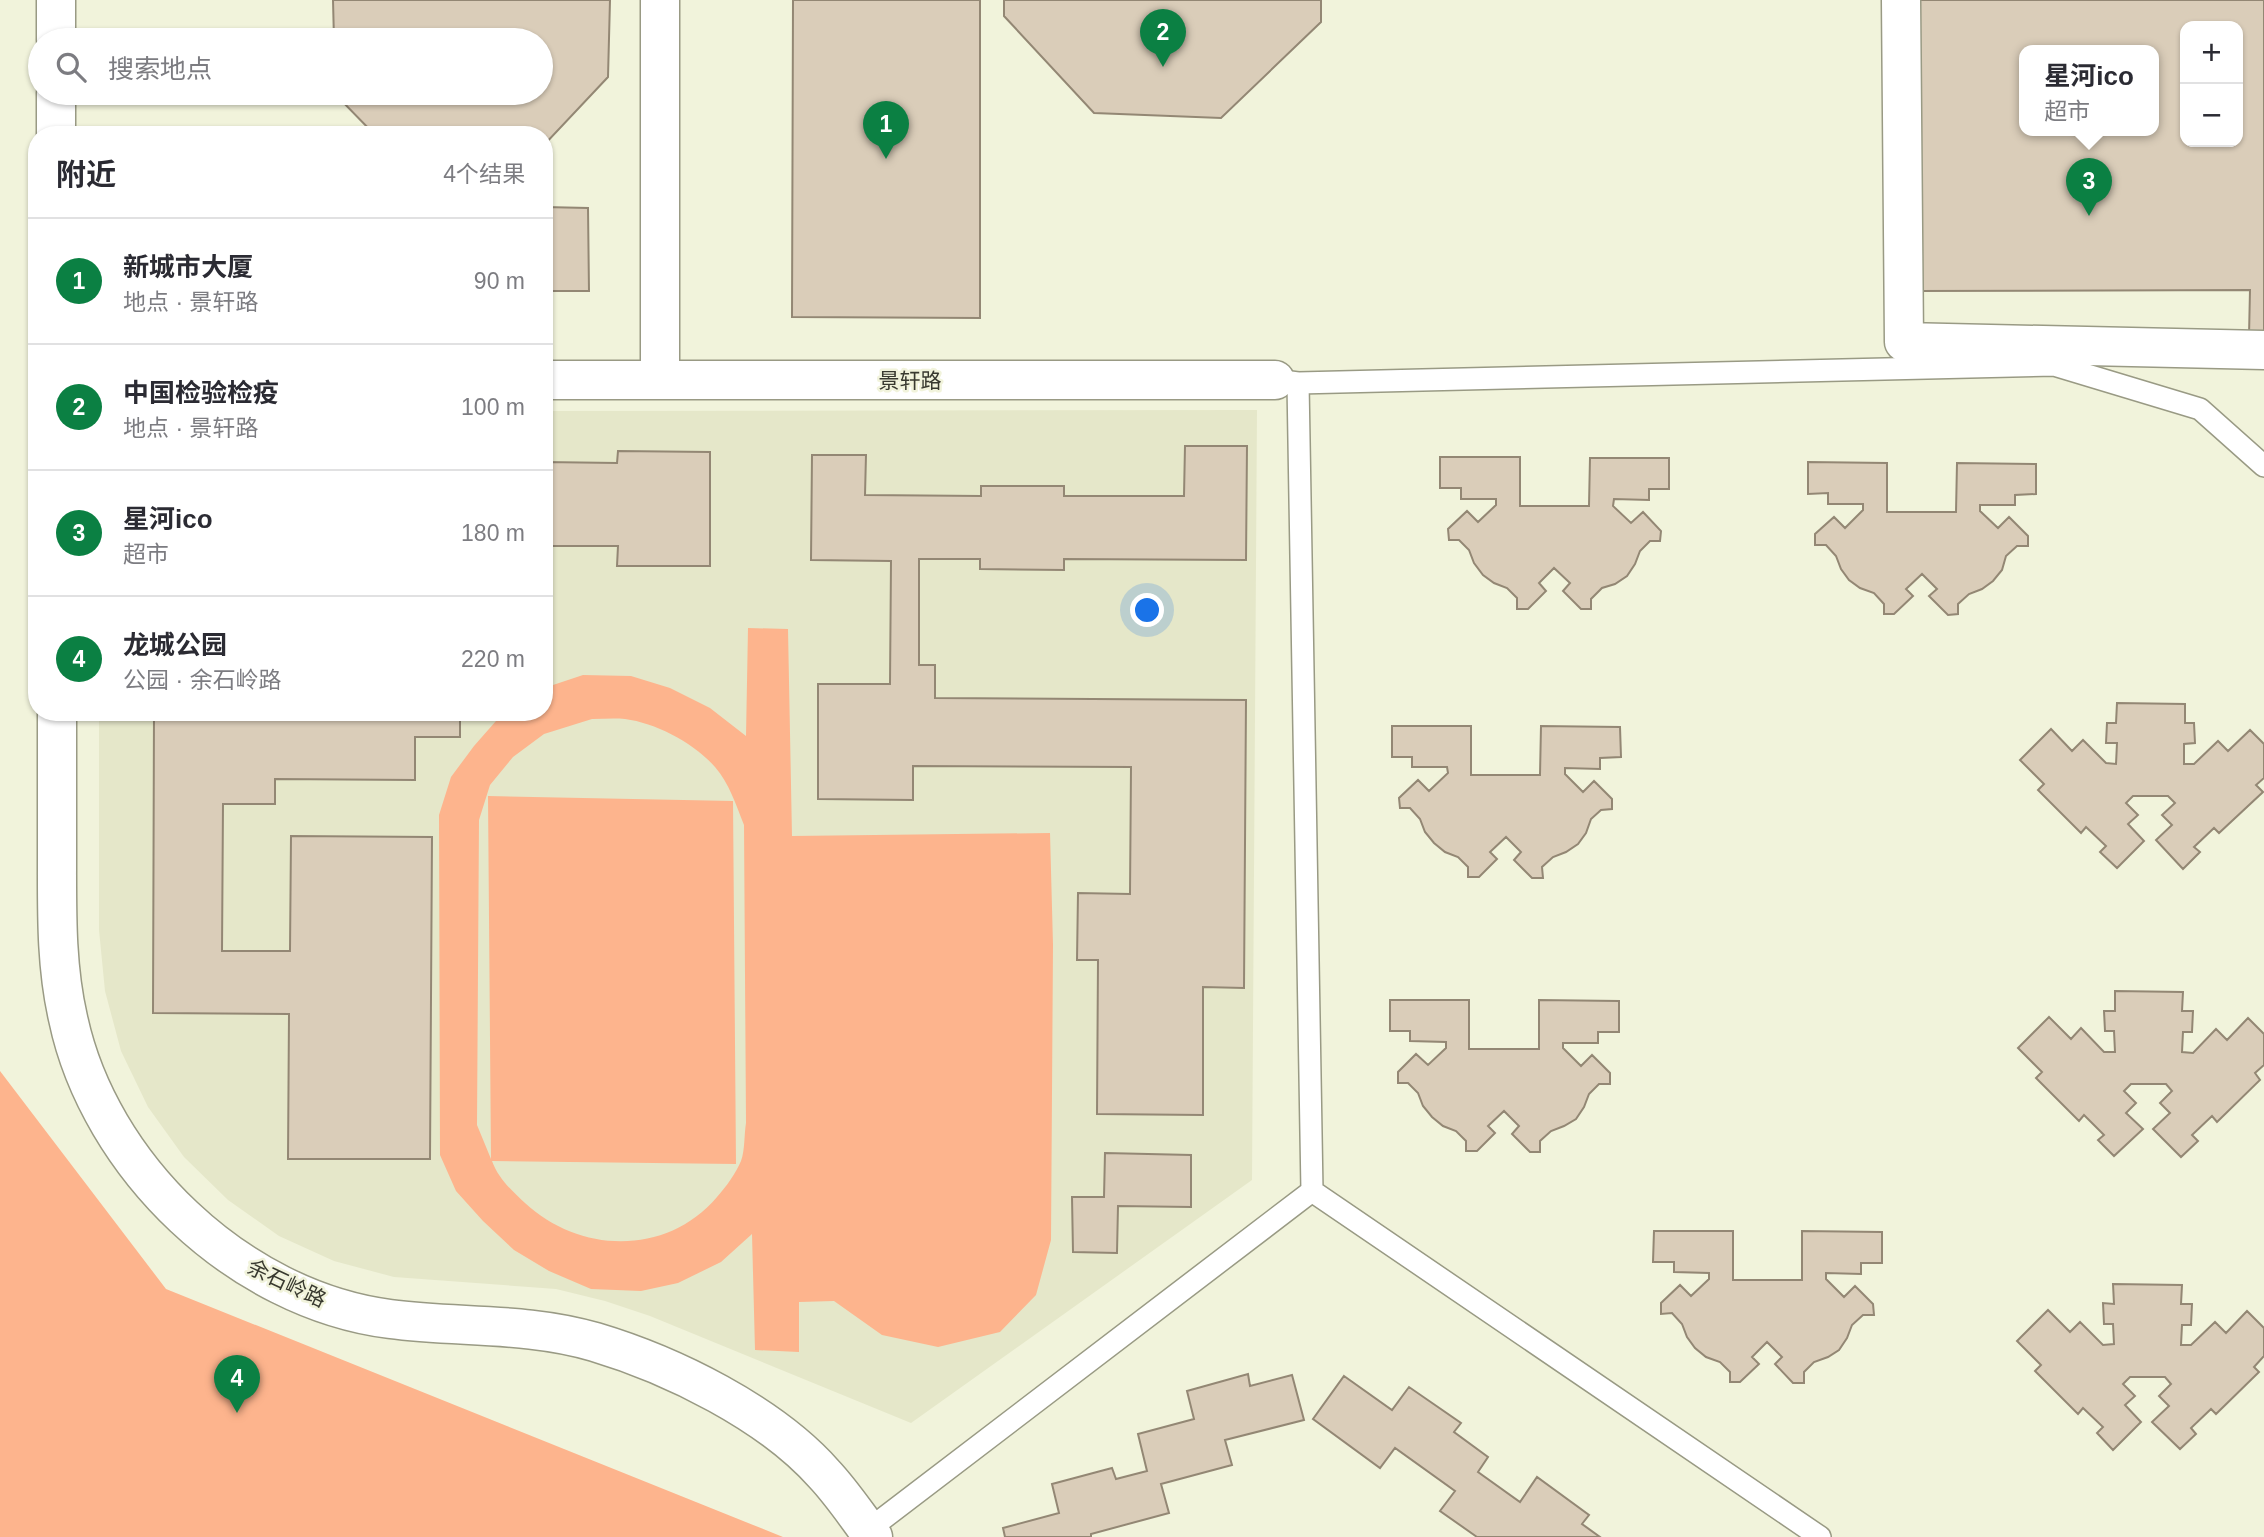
<!DOCTYPE html>
<html lang="zh">
<head>
<meta charset="utf-8">
<style>
  :root { --surface:#fff; --page:#f7f7f7; --text:#2b2b33; --muted:#7c7c81; --line:#e1e1e2; --accent:#0b8043 }
  body { margin:0; font-family:Helvetica,"Noto Sans SC",sans-serif; background:var(--page); color:var(--text) }
  .controls { position:absolute; right:21px; top:21px; display:grid; overflow:hidden; border-radius:14px; box-shadow:0 2px 5px #0004 }
  .controls button { width:63px; height:63px; display:grid; place-items:center; padding:0; border:0; border-bottom:2px solid var(--line); background:var(--surface); color:var(--text); font:35px sans-serif }
  .you { position:absolute; left:1148px; top:611px; width:24px; height:24px; margin:-18px; border:5px solid #fff; border-radius:50%; background:#1a73e8; box-shadow:0 0 0 10px #1a73e833 }
  .badge { display:grid; place-items:center; width:46px; height:46px; border-radius:50%; background:var(--accent); color:#fff; font-size:23px; font-weight:700 }
  .pin { position:absolute; translate:-50% -58px; filter:drop-shadow(0 2px 4px #0008) }
  .pin::after { content:''; position:absolute; top:37px; width:24px; height:21px; background:inherit; clip-path:polygon(0 0,100% 0,50% 100%) }
  .popup { position:absolute; left:2019px; top:45px; width:140px; height:91px; box-sizing:border-box; display:grid; place-content:center; border-radius:14px; background:var(--surface); filter:drop-shadow(0 2px 5px #0005); font-size:23px; white-space:nowrap; color:var(--muted) }
  .popup b { font-size:26px; color:var(--text) }
  .popup::after { content:''; position:absolute; left:50%; top:100%; margin-left:-14px; border:14px solid transparent; border-top-color:var(--surface) }
  .list { margin:0; padding:0; list-style:none }
  h2 { display:flex; justify-content:space-between; align-items:center; height:91px; margin:0; padding:0 28px; font-size:30px }
  h2 small { font-size:23px; font-weight:400; color:var(--muted) }
  .list li { display:grid; grid-template-columns:46px 1fr auto; gap:21px; align-items:center; box-sizing:border-box; height:126px; padding:0 28px; border-top:2px solid var(--line) }
  .list b { display:block; font-size:26px; white-space:nowrap }
  .list p { margin:0; font-size:23px; white-space:nowrap; color:var(--muted) }
  .list em { font-size:23px; font-style:normal; color:var(--muted) }
  .icon { flex:none; width:38px; height:38px; fill:none; stroke:currentColor; stroke-width:2; stroke-linecap:round; stroke-linejoin:round }
  .map { position:relative; flex:none; width:2264px; height:1537px; overflow:hidden }
  .search { position:absolute; background:var(--surface); box-shadow:0 2px 5px #0004; left:28px; top:28px; width:525px; height:77px; display:flex; align-items:center; gap:18px; box-sizing:border-box; padding:0 24px; border-radius:38px; color:var(--muted); font-size:26px }
  .panel { position:absolute; background:var(--surface); box-shadow:0 2px 5px #0004; left:28px; top:126px; width:525px; height:595px; border-radius:28px }
  .map>svg:first-child { display:block }
</style>
</head>
<body>
<div class="map">
<svg width="2264" height="1537" viewBox="0 0 2264 1537">
  <rect width="100%" height="100%" fill="#f1f3db"/>
  <path fill="#e5e7c9" d="M1257 410 1252 1180 911 1423 650 1316 605 1301 556 1289 394 1277 334 1261 279 1236 228 1200 184 1157 148 1107 121 1051 105 991 99 930V712H544V411Z"/>
  <path fill="#fdb48d" fill-rule="evenodd" d="M748 628 788 629 792 836 1050 833 1053 945 1051 1240 1036 1295 1000 1332 938 1347 882 1335 834 1301 799 1302V1352L755 1350 752 1234 721 1262 678 1283 641 1291 591 1289 549 1271 514 1250 483 1221 456 1191 440 1155 439 815 451 777 474 746 503 713 544 712V688L583 675 631 676 670 688 710 708 746 736ZM592 719C603 719 614 718 625 719 656 723 694 743 715 767 729 783 736 805 744 825L746 1123C744 1135 745 1150 741 1161 736 1173 726 1187 717 1197 667 1256 580 1254 525 1203 512 1191 498 1178 492 1161L736 1164 733 801 488 796 491 1159 477 1125 479 820 490 785 513 757 544 734Z
    M0 1071 166 1289 783 1537H0Z"/>
  <path fill="#dacdb9" stroke="#938774" stroke-width="2" fill-rule="evenodd" d="M333 0H610L608 77 544 145V135H375L334 93H541V40H334Z
    M793 0H980V318L792 317Z
    M1004 0H1321V22L1221 118 1094 113 1004 16Z
    M1912 0H2264V336H2249L2250 290 1914 291ZM2185 26H2238V142H2185ZM2024 50H2154V130H2024Z
    M544 207 588 208 589 291H544Z
    M1185 446H1247L1246 560 1064 559V570L980 569V559H919V665H935V698L1246 700 1244 988 1203 987V1115L1097 1114 1098 960H1077L1078 893 1130 894 1131 767 913 766V800L818 799V684H890L891 561 811 560 812 455H866L865 495 981 496V486H1064V496H1184Z
    M618 451 710 452V566H617L618 546H544V462L617 463Z
    M1440 457H1520V506H1589L1590 458H1669V489H1649V500L1614 499 1613 506 1631 523 1643 512 1661 531 1660 541H1650L1640 551 1635 564 1627 576 1615 584 1602 588 1591 599V609H1581L1563 591 1570 583 1554 568 1539 583 1546 591 1528 609H1517V598L1507 588 1494 583 1483 575 1474 563 1469 550 1459 540H1449L1448 529 1467 511 1478 522 1496 505V499H1461V488H1440Z
    M1808 462 1887 463V512H1956L1957 463 2036 464V494L2015 495V505H1980V511L1998 528 2009 517 2028 536V546H2017L2006 556 2002 570 1993 581 1982 589 1969 594 1958 604V614L1948 615 1929 596 1937 589 1922 574 1906 589 1913 596 1894 614H1884V604L1874 593 1860 588 1849 580 1841 569 1836 556 1826 545H1815V534L1834 517 1845 528 1863 510V504H1828V493L1808 494Z
    M2117 703 2185 704V723H2194L2195 743 2184 744V764H2194L2218 741 2228 751 2250 730 2264 744V778L2256 785 2263 792 2219 833 2214 828 2194 847 2200 852 2183 869 2156 840 2172 825 2162 815 2175 803 2168 796H2133L2126 803 2138 815 2128 824 2144 841 2117 868 2100 852 2106 846 2086 827 2081 833 2038 790 2044 784 2020 760 2051 729 2072 751 2083 740 2106 763 2116 764 2117 743H2106L2107 723H2116Z
    M154 712H460V737H415V780L275 779V804H223L222 951H290L291 836 432 837 430 1159H288L289 1014 153 1013Z
    M1392 726H1471V775H1540L1541 726 1620 727 1621 757 1600 758V769L1565 768V774L1583 792 1594 781 1612 799V809L1601 810 1591 819 1586 833 1578 844 1566 852 1553 857 1542 867 1543 878H1532L1514 860 1521 852 1506 837 1490 852 1497 859 1479 877H1468V867L1458 857 1445 852 1434 843 1425 832 1420 819 1410 808H1400L1399 798 1418 780 1429 791 1448 773 1447 767H1412V757H1392Z
    M2115 991 2183 992 2182 1011H2193L2192 1032H2183L2182 1052 2193 1053 2216 1029 2227 1040 2248 1018 2264 1034V1065L2255 1073 2260 1080 2217 1122 2212 1116 2192 1135 2198 1141 2181 1157 2153 1129 2170 1113 2160 1103 2172 1091 2166 1084H2131L2124 1091 2136 1103 2126 1113 2143 1129 2114 1156 2098 1140 2104 1135 2084 1115 2079 1121 2036 1078 2042 1072 2018 1048 2049 1017 2071 1039 2081 1028 2104 1052H2115L2114 1031H2105L2104 1011H2115Z
    M1390 1000H1469V1049H1539V1000L1619 1001V1032H1598V1043H1563V1048L1581 1066 1592 1055 1610 1073V1084H1599L1589 1094 1584 1107 1576 1119 1564 1126 1551 1131 1540 1141V1152H1530L1512 1134 1519 1126 1504 1111 1488 1126 1495 1133 1477 1151H1466V1141L1456 1131 1443 1126 1432 1117 1423 1106 1418 1093 1408 1083H1398V1072L1416 1054 1428 1065 1446 1048V1042L1410 1041V1031H1390Z
    M1105 1153 1191 1155V1207L1118 1206 1117 1253 1073 1252 1072 1197H1104Z
    M1654 1231H1733V1280H1802V1231L1882 1232V1263H1861V1274L1826 1273V1279L1844 1297 1855 1286 1873 1304 1874 1315H1863L1852 1325 1847 1338 1839 1350 1828 1357 1814 1362 1804 1372V1383H1793L1775 1364 1782 1357 1767 1342 1752 1357 1759 1364 1740 1382H1730V1372L1720 1362 1706 1357 1695 1348 1687 1337 1682 1324 1672 1313 1661 1314V1303L1680 1285 1691 1296 1709 1279V1273L1674 1272V1262H1653Z
    M2113 1284 2182 1285 2181 1304H2192L2191 1325H2182L2181 1345H2191L2215 1322 2226 1333 2247 1311 2264 1328V1356L2254 1367 2259 1372 2216 1414 2211 1409 2191 1428 2196 1434 2180 1449 2152 1422 2169 1406 2159 1396 2171 1384 2165 1377H2130L2123 1384 2135 1396 2125 1405 2141 1422 2113 1450 2097 1433 2103 1427 2083 1408 2078 1414 2035 1371 2041 1365 2017 1341 2048 1310 2070 1332 2080 1322 2103 1345 2114 1344 2113 1324H2104L2103 1303 2114 1304Z
    M1248 1374 1250 1386 1292 1375 1304 1420 1225 1440 1232 1465 1161 1484 1169 1513 1091 1534V1537H1005L1003 1528 1059 1513 1052 1484 1112 1468 1116 1479 1147 1471 1138 1434 1194 1419 1187 1391Z
    M1344 1376 1392 1410 1409 1387 1461 1423 1454 1432 1488 1457 1478 1472 1520 1502 1537 1477 1589 1515 1582 1524 1600 1537H1477L1440 1511 1455 1491 1395 1448 1380 1468 1313 1419Z"/>
  <g fill="none" stroke-linecap="round" stroke-linejoin="round">
    <defs>
      <path id="service" d="M1275 380 1298 383 2054 365 2200 409 2264 466
        M1298 383 1312 1191
        M868 1530 1312 1191 1820 1537"/>
      <path id="minor" d="M56 0V40
        M1901 0 1904 342 2264 350
        M56 93V135
        M544 380H1275
        M660 380V0
        M57 712C57 761 57 810 57 859 57 913 56 966 68 1018 99 1166 239 1300 390 1319 458 1328 528 1322 595 1342 672 1365 770 1413 824 1474 842 1493 857 1516 873 1537"/>
    </defs>
    <use href="#service" stroke="#999a84" stroke-width="24"/>
    <use href="#minor" stroke="#999a84" stroke-width="41"/>
    <use href="#service" stroke="#fff" stroke-width="21"/>
    <use href="#minor" stroke="#fff" stroke-width="38"/>
  </g>
  <g text-anchor="middle" dominant-baseline="central" stroke-width="5" stroke-linejoin="round" paint-order="stroke">
    <g font-size="21" fill="#38392f" stroke="#f1f3db">
      <text x="910" y="380">景轩路</text>
      <text transform="translate(287 1283) rotate(25)">余石岭路</text>
    </g>
  </g>
</svg>
<div class="controls">
<button>+</button>
<button>−</button>
</div>
<div class="you"></div>
<div class="pin badge" style="left:886px;top:159px">1</div>
<div class="pin badge" style="left:1163px;top:67px">2</div>
<div class="pin badge" style="left:2089px;top:216px">3</div>
<div class="popup"><b>星河ico</b>超市</div>
<div class="pin badge" style="left:237px;top:1413px">4</div>
<div class="search"><svg class="icon" aria-label="search" viewBox="0 0 24 24"><circle cx="10" cy="10" r="6"/><path d="M15 15l6 6"/></svg>搜索地点</div>
<section class="panel">
<h2>附近<small>4个结果</small></h2>
<ul class="list">
<li><span class="badge">1</span><div><b>新城市大厦</b><p>地点 · 景轩路</p></div><em>90 m</em></li>
<li><span class="badge">2</span><div><b>中国检验检疫</b><p>地点 · 景轩路</p></div><em>100 m</em></li>
<li><span class="badge">3</span><div><b>星河ico</b><p>超市</p></div><em>180 m</em></li>
<li><span class="badge">4</span><div><b>龙城公园</b><p>公园 · 余石岭路</p></div><em>220 m</em></li>
</ul>
</section>
</div>
</body>
</html>
